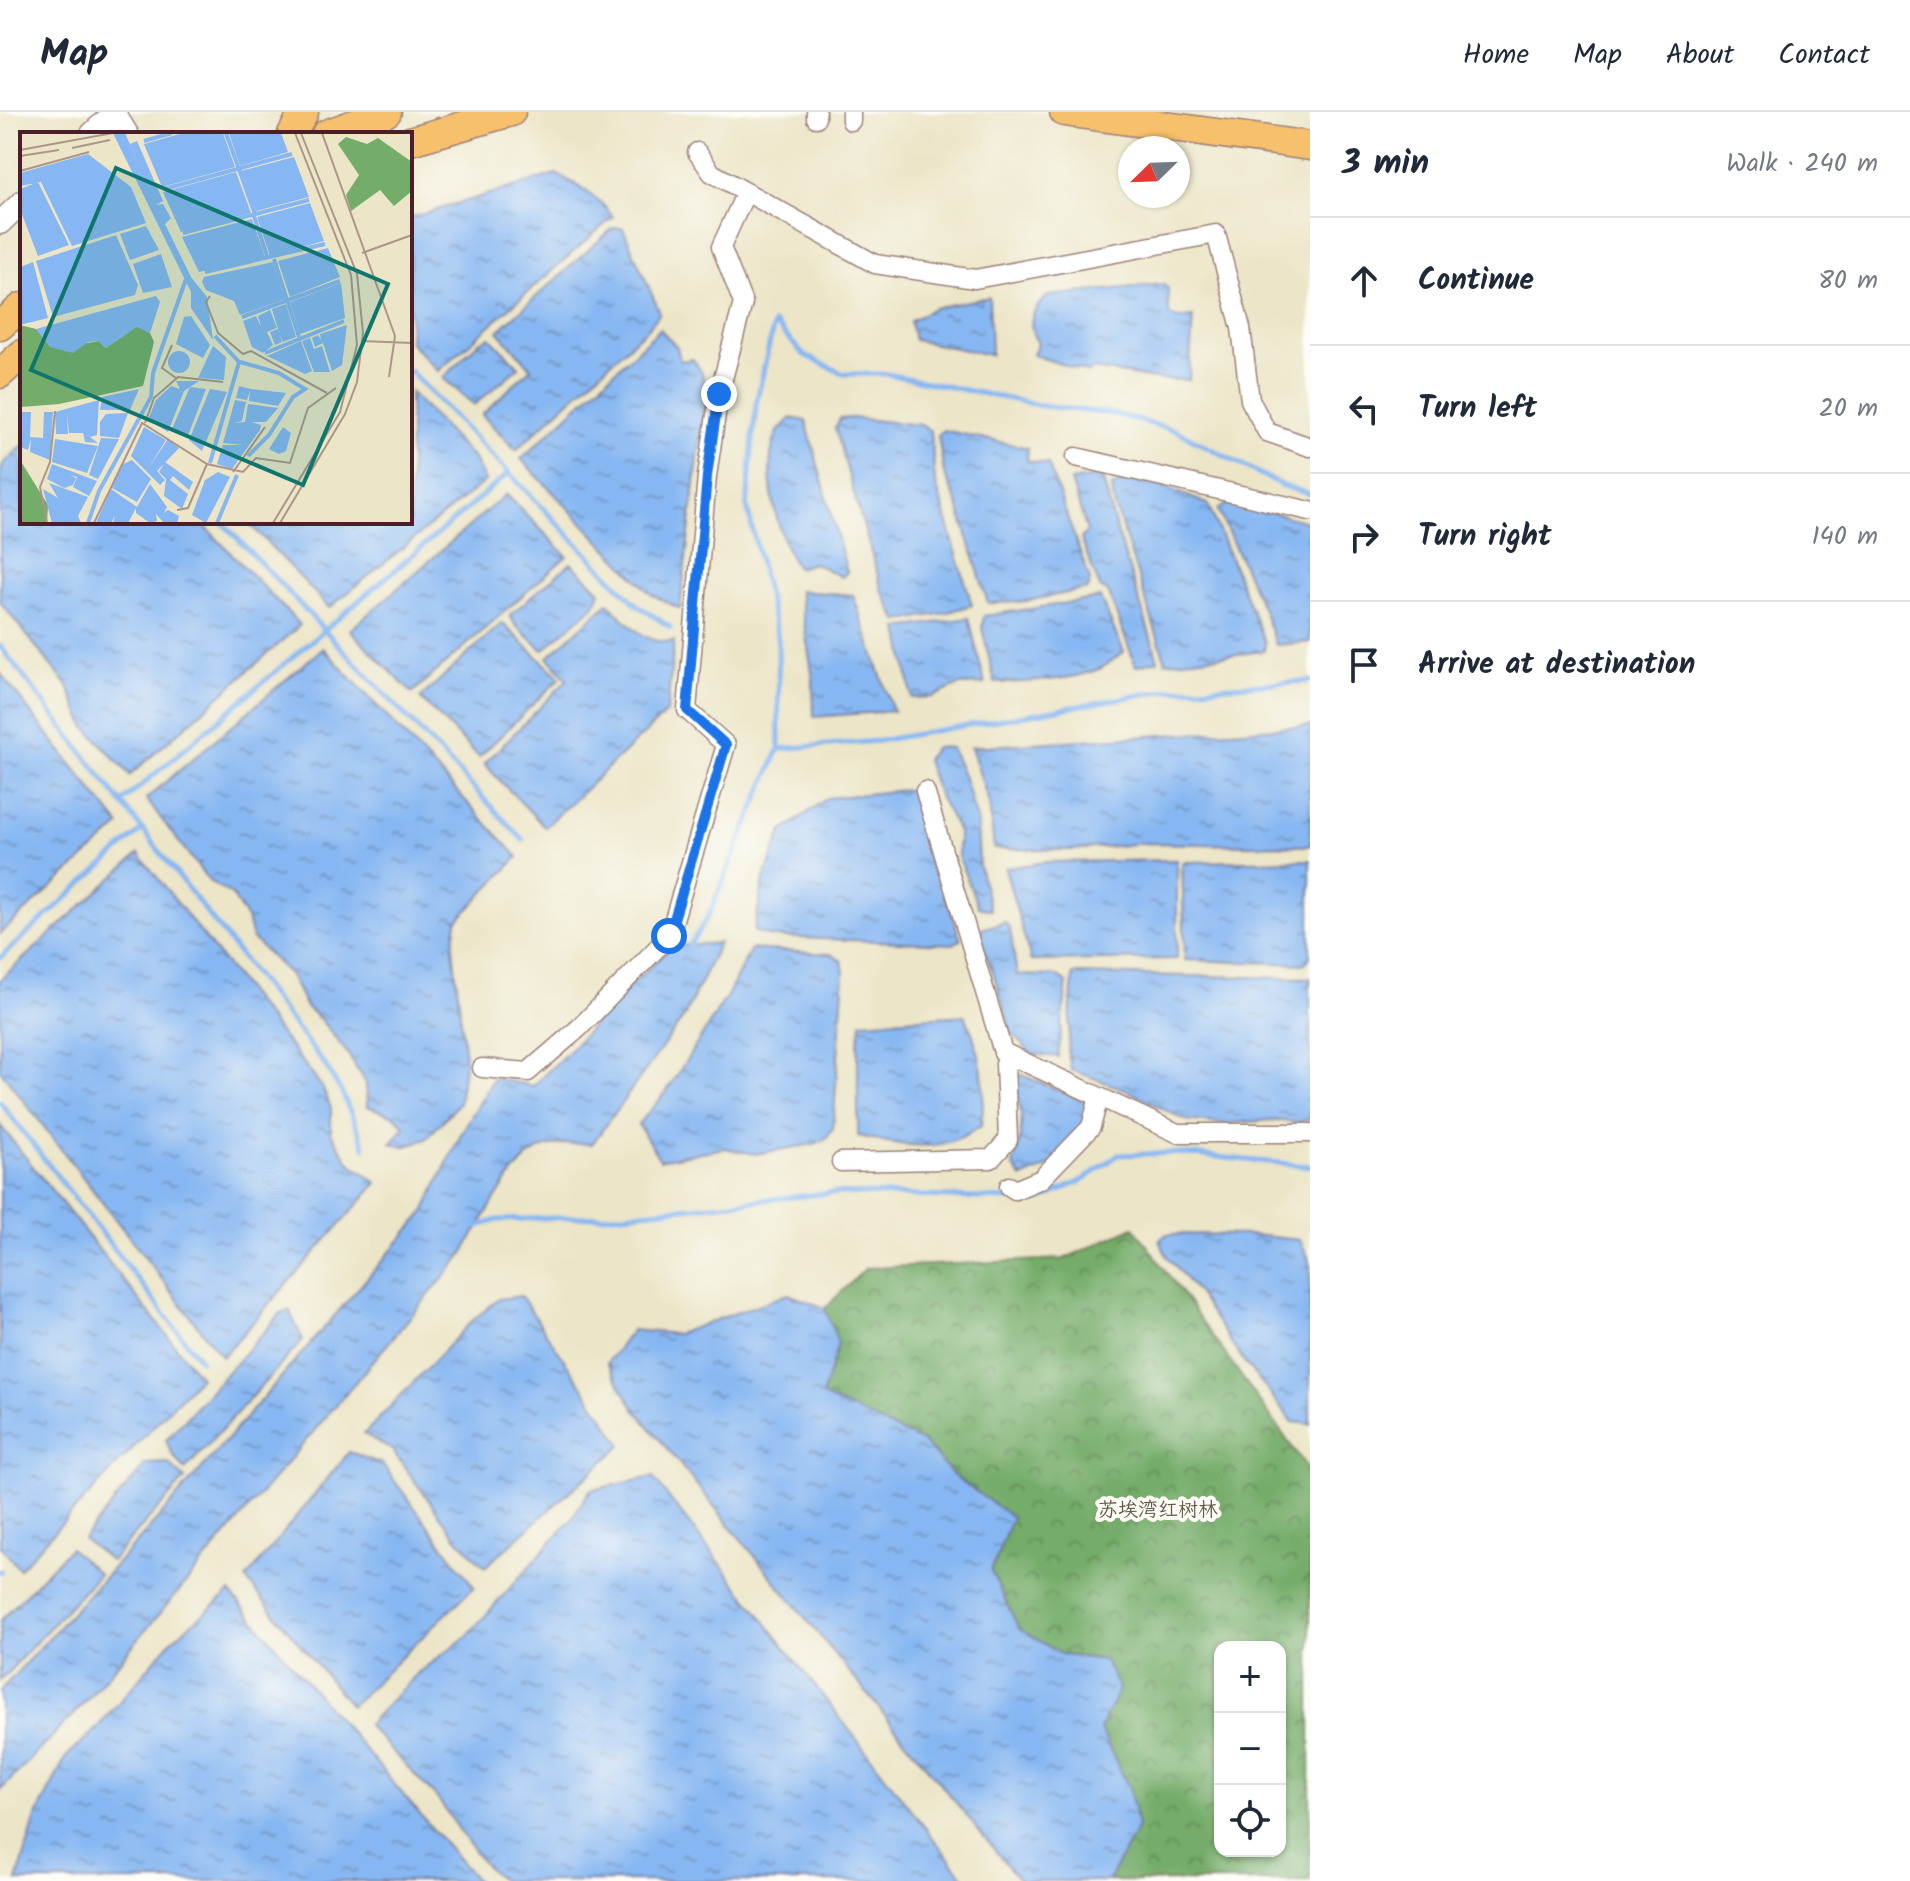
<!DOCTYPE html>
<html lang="en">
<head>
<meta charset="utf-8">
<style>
  :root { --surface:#fff; --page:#f6f6f7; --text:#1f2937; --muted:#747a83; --line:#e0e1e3 }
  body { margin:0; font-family:Kalam,"LXGW WenKai TC",sans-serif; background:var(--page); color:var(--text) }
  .controls { position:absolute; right:24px; bottom:24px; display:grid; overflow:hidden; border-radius:16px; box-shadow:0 2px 6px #0004 }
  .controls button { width:72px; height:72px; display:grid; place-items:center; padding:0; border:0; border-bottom:2px solid var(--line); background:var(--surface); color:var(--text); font:40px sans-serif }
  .compass { position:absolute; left:1118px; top:24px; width:72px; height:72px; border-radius:50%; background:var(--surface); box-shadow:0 2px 6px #0004; rotate:247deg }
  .stop { position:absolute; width:24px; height:24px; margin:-18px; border:6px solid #1a73e8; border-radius:50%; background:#fff }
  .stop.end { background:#1a73e8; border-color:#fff; box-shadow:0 2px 8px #0008 }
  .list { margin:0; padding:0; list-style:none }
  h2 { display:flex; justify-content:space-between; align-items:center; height:104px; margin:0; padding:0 32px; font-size:34px }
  h2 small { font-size:26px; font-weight:400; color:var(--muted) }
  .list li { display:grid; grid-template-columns:52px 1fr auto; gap:24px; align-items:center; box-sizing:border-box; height:128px; padding:0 32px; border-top:2px solid var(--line) }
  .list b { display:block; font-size:30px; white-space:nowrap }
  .list em { font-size:26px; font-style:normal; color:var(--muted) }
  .icon { flex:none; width:44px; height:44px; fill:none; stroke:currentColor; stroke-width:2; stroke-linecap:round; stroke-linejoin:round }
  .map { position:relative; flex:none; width:1310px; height:1769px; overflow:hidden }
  header { display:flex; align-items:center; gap:48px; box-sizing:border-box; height:112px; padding:0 40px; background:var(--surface); border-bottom:2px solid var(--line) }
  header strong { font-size:38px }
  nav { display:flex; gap:44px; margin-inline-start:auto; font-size:28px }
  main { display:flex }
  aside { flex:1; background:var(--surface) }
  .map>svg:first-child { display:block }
</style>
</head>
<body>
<header>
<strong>Map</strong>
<nav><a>Home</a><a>Map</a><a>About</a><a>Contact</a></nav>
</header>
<main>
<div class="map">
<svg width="1310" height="1769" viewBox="0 0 1310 1769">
  <defs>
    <pattern id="forest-crowns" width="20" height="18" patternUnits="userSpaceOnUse" patternTransform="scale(2)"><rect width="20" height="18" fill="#74ac69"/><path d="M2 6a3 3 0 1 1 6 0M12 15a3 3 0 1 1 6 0" fill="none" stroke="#618b57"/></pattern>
    <pattern id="water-ripples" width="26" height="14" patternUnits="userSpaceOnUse" patternTransform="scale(2)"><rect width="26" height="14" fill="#87b7f2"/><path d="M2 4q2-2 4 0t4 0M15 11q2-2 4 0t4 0" fill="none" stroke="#7094c4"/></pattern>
  </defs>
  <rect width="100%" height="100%" fill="#fdfcf7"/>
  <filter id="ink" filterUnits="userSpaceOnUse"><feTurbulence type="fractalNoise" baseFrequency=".0125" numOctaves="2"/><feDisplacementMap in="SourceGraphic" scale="16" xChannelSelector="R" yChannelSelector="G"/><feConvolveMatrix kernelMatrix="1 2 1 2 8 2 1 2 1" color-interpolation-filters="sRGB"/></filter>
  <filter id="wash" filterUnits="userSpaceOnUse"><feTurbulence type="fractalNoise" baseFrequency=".006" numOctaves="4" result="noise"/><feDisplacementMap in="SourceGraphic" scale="32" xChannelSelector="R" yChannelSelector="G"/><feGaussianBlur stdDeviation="1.8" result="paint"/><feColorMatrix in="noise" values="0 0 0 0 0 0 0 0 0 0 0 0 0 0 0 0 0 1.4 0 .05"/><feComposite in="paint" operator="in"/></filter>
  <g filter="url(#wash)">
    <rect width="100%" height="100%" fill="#ece5c7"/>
    <path fill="url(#forest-crowns)" stroke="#5f664a" stroke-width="2" fill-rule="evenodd" d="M1134 1115 1310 1360V1769H1108L1138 1715 1129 1676 1100 1617 1119 1577 1105 1548 1063 1543 1019 1517 991 1459 1012 1405 954 1364 923 1330 821 1284 838 1231 825 1196 866 1156 1064 1147ZM1220 1535H1280V1739H1220Z"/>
    <path fill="url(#water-ripples)" stroke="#686b8e" stroke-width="2" d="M556 62C578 73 599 85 613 105L438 259 410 230V106Z
      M613 116H623L660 201 649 215 516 338 482 303 531 256 498 219Z
      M1163 172 1168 177 1169 202 1178 207 1193 205 1189 268 1156 267 1094 257 1089 261 1033 243 1038 231C1025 212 1032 197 1048 184Z
      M989 185 991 243 914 228 910 209 934 196Z
      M660 217 677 235 680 249 693 247 702 261 706 278 680 497 651 482 521 347Z
      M490 225 519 255 474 293 443 266 479 230Z
      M410 280 474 347 485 369 329 496 248 410H410Z
      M791 306 806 309 847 460 842 465 814 451 797 456C777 425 760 355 778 320 781 315 787 311 791 306Z
      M851 306 921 313 931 319 935 369 972 493 945 501 898 509 882 478 835 316 840 307Z
      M943 318 1028 336 1027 349 1048 352 1090 468 1088 477 1021 490 988 491 958 393 944 361 938 323Z
      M22 334V410H201L300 513 130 663 85 614 68 574 0 490V364L3 352Z
      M1102 364 1114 410 1158 548 1136 554 1108 480 1100 476 1081 427 1087 419 1071 369Z
      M1124 368 1159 373 1208 392 1265 531 1264 539 1166 550 1114 391 1112 375Z
      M506 382 567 444 412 581 350 518Z
      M1231 389 1310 411V530L1276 533 1262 495 1218 398Z
      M571 451 600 479 595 493 543 538 515 513 510 503Z
      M799 479 853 483 893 599 814 605 813 567Z
      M1100 486 1124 540C1116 545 1110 551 1103 555 1079 568 1022 571 995 571L982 516 984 504Z
      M608 491C628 510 644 534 674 529L667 600 545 715 484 652 567 568 548 545Z
      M969 506 985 572 959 573 933 585 912 586 899 516Z
      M502 511 560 566 479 645 420 586Z
      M323 536 518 745 457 809 453 834 465 947 459 991 426 1027 404 1035 391 1031 405 1014 395 1004 367 994 366 972 346 939 321 908 306 895 290 863 252 826 247 807 232 783 209 769 146 687Z
      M0 561 120 714 0 822Z
      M1310 614V734L1147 731 1072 738 994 737 989 691 971 635Z
      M935 635 951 636 963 663 977 708 979 754 990 798 978 795 958 744V719L938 682 926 648Z
      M913 677 918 705 961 828 953 832 771 825 754 819 764 767 782 720 827 686Z
      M139 742 322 975 331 996V1021L349 1050 377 1071 222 1245 0 958V868Z
      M1177 748V847L1031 849 1005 756 1046 750Z
      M1310 748V845L1305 852 1185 848 1182 750Z
      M1005 810 1010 817 1017 863 1058 864 1067 871 1058 945 1031 942 1011 920 993 860 979 826 981 817Z
      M719 831 684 905 592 1032C574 1031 553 1031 537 1039 511 1052 477 1119 461 1145L85 1590 0 1679V1579L156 1409 423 1102 461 1022 494 966 533 974 571 937 627 876 673 834Z
      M751 837 831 842 842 849 844 861 833 1016 826 1027 814 1032 755 1042 724 1036 660 1048 638 1012 665 982 727 884Z
      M1073 862 1310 866V1007L1297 1011 1273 1008 1223 1012 1185 1008 1124 977 1071 958 1068 941Z
      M965 903C982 942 987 972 981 1014 937 1044 907 1033 858 1024V930L862 910Z
      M1022 963 1079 987 1089 989V1013L1050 1054 1022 1066 1013 1054C1023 1020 1026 1002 1011 968Z
      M0 1013 200 1265 19 1457 0 1433Z
      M1167 1122 1253 1123 1300 1128 1310 1149V1312L1293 1310 1241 1246 1196 1179 1167 1144 1159 1128Z
      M788 1182 825 1196 838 1231 822 1284 923 1330 954 1364 1012 1405 991 1459 1019 1517 1063 1543 1104 1548 1119 1577 1100 1617 1129 1676 1138 1715 1108 1769H1020L634 1296 607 1251 632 1218 677 1222Z
      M521 1184 622 1333 485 1455 456 1425 392 1338 364 1322 473 1208 499 1187Z
      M289 1198 303 1228 185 1358 172 1342 166 1328 281 1201Z
      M349 1340 382 1352 474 1475 351 1594 246 1467Z
      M168 1351 185 1367 111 1449 83 1427 146 1352Z
      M653 1365 965 1767 964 1769H502L482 1750 437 1686 367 1613 419 1560 467 1524 571 1408 590 1378Z
      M70 1436 99 1462 0 1569V1509Z
      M230 1480 477 1769H17L36 1705 66 1645 97 1616 172 1528Z"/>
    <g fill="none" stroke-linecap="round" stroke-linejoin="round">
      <path stroke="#87b7f2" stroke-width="5" d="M410 259 637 493 670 515
        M222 410 523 728
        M0 534 325 953 342 981 365 1035
        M779 637 778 527 747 394 756 292 774 211 804 243 844 262H887L1043 294 1114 302 1175 318 1283 374 1310 382
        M122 690 509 361
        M687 837 708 805 779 637 878 629 1168 578 1310 569
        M0 846 143 717
        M0 990 200 1248
        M475 1115 498 1108 603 1104 832 1081 1041 1088 1085 1067 1118 1043 1174 1041 1310 1054
        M0 1459 1 1460"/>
    </g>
  </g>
  <g filter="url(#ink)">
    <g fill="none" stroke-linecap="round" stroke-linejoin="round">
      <defs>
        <path id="minor" d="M816 6V0
          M851 9V0
          M697 40 712 61 875 152 975 167 1216 122 1241 216 1250 288 1267 320 1310 335
          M1076 345 1310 399
          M925 679 1003 940 1177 1021H1310
          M482 956 528 960 579 916 669 824 726 633 687 598 707 364 719 282 743 191 721 135 746 80
          M841 1050 991 1047 1008 1028 1005 952 1016 947
          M1009 1074 1015 1078 1041 1067 1091 1015 1099 985"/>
        <path id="tertiary" d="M114 1 127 22
          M92 22 115 0
          M0 111 22 90"/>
        <path id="primary" d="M1064 0 1310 34
          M292 22 304 0
          M326 22 387 0
          M410 29 511 0
          M0 214 22 195
          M0 262 22 242"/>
      </defs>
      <use href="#minor" stroke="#9b8279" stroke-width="21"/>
      <use href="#tertiary" stroke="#9b8279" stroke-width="25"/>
      <use href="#primary" stroke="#9b8279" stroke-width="31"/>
      <use href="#minor" stroke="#fff" stroke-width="18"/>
      <use href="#tertiary" stroke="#fff" stroke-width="22"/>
      <use href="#primary" stroke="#f7c06c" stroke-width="28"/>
    </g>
  </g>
  <g fill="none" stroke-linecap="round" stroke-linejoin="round" filter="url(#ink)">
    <path stroke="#1a73e8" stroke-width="10" d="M669 824 726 633 687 598 707 364 719 282"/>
  </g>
  <g text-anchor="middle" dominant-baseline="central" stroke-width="8" stroke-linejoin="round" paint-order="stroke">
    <g font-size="20" fill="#635a46" stroke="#fdfcf7">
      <text x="1158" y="1399">苏埃湾红树林</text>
    </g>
  </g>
  <g transform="translate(20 20)">
    <rect width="392" height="392" fill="#ece5c7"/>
    <path d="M326 5 347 12 358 6 392 30V59L374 74 360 58 331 79 326 63 339 43 318 12ZM0 193 16 197 37 216 79 209 86 216 117 194 130 201 134 210 123 254 39 272 1 275ZM0 328 28 373 27 391H0Z" fill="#74ac69"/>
    <path d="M93 1H105L124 44 110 12 117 9 143 69 136 73 143 72 151 86 145 92 171 145 187 165 193 208 171 176V160ZM163 1H203L215 35 142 55 124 12ZM209 1H261L268 20 220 34ZM68 22 111 55 126 91 52 114 21 50 0 54V41ZM274 25 289 65 236 79 221 39ZM216 40 231 81 161 100 143 60ZM18 50 49 113 18 124 0 77V57ZM290 71 304 109 250 124 237 85ZM232 87 245 125 179 140 162 105ZM126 94 139 118 110 128 100 102ZM96 103 118 153 115 163 33 185 16 129ZM308 116 320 145 270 165 258 129ZM141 122 152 155 123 161 113 132ZM13 130 28 186 0 193V135ZM253 130 265 167 220 183 214 169 186 158 182 150 184 145ZM321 151 325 186 280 202 270 170ZM136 164 140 170 130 201 117 195 86 216 79 209 68 210 53 221 30 215 16 197ZM266 172 276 205 263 210 260 203 262 210 255 213 250 200 258 197 252 177ZM250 178 257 196 247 200 253 213 243 221 232 215 223 189 236 184 241 195 238 184ZM171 184 190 213 183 226 156 212 164 185ZM327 193 322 233 312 239 303 211 295 215 292 206 298 203 301 208 300 202ZM290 206 294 217 302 214 310 240H294L282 209ZM281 209 292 239 285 242 247 224ZM193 214 206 225 204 248 178 246ZM148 230a11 11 0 1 1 22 0a11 11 0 1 1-22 0ZM156 249H179L164 259 148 300 128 288 136 268 151 254 160 257ZM219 254 231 257 266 261 258 274 229 269 230 259 227 268 216 266ZM170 255 186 257 167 306 152 297ZM119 257 110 278H80L82 265ZM190 257 207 260 182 319 169 308ZM79 268 77 303 70 305 78 311 65 310 63 301H49L47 282 48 302H36L35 280ZM215 268 226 270 222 289 213 291 225 290 228 272 258 276 246 290H232L241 293 240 298 212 337 197 332 203 313H223L203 311ZM1 280H11L10 305 23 306 24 280H33L30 328 10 320 11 307 8 318 0 315ZM108 281 99 306 80 304V290L86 282ZM124 295 146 308 127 338 148 307 159 316 137 339 145 348 140 353 111 324ZM263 295 271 301 266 319 259 322 249 317ZM81 306 99 307 78 347 69 343ZM35 307 78 314 67 341 32 330ZM112 328 131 347 117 370 92 356 101 333ZM145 330 173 350 169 358 153 344 150 348 168 362 162 377 144 364 146 347 139 340ZM32 332 77 349 69 364 53 355 57 345 50 343 56 346 53 353 44 356 27 347ZM198 340 210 345 186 391 172 383 185 348ZM29 351 68 365 58 384 61 391H32L23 357 38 366ZM130 352 147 375 144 381 148 378 159 384 157 391H144L136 382 137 389 130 391 116 381V376L108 391H93L95 384 91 391H76L91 357 117 375Z" fill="#87b7f2"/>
    <path fill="none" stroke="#87b7f2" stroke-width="4" d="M206 1 235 82M124 9 152 1M144 57 272 22M234 84 248 127M163 101 289 68M254 127 279 205M185 140 305 112M222 185 320 149M245 221 324 189M220 230 259 241 285 257 273 265 249 303 228 324M190 331 219 230 195 204M68 391 79 359 131 265 133 241 166 147M197 391 217 343"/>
    <path fill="none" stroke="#ab9689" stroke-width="2" d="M302 1 375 204 369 245M52 16 90 8M0 18 93 1M0 24 39 18M0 39 69 20M342 121 392 103M190 164 186 170 198 201 223 222 231 219 307 261M341 209 392 211M152 213 142 236 156 246M125 291 134 266 158 245 203 250M213 340 245 295M157 378 168 376 187 332M27 391 20 355 30 330 35 279M74 391 122 291 187 332 223 340 236 326 270 331 288 276 316 256M253 391 320 280 337 213 331 143 275 1M260 391 325 282 337 250 343 201 337 142 281 1"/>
    <path fill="#0f766e" fill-opacity="0.15" stroke="#0f766e" stroke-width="4" d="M96 36 368 152 283 353 11 238Z"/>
    <rect width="392" height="392" fill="none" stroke="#4a1f2b" stroke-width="4"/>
  </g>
</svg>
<div class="controls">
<button>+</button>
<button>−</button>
<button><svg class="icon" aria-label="locate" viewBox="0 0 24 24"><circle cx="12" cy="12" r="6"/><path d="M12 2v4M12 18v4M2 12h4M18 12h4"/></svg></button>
</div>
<svg class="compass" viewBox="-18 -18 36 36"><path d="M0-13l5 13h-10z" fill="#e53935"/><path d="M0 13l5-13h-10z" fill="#747a83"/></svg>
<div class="stop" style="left:669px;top:824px"></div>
<div class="stop end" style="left:719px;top:282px"></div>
</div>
<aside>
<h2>3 min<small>Walk · 240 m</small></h2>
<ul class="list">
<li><svg class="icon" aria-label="ahead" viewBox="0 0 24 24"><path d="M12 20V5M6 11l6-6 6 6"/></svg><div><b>Continue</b></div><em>80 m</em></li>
<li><svg class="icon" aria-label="left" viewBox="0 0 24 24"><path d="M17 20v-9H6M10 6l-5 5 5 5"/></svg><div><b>Turn left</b></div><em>20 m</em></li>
<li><svg class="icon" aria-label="right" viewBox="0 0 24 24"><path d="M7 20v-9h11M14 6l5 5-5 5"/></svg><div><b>Turn right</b></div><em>140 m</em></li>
<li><svg class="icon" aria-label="arrive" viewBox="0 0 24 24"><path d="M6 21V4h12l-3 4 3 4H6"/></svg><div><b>Arrive at destination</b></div></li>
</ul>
</aside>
</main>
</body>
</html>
